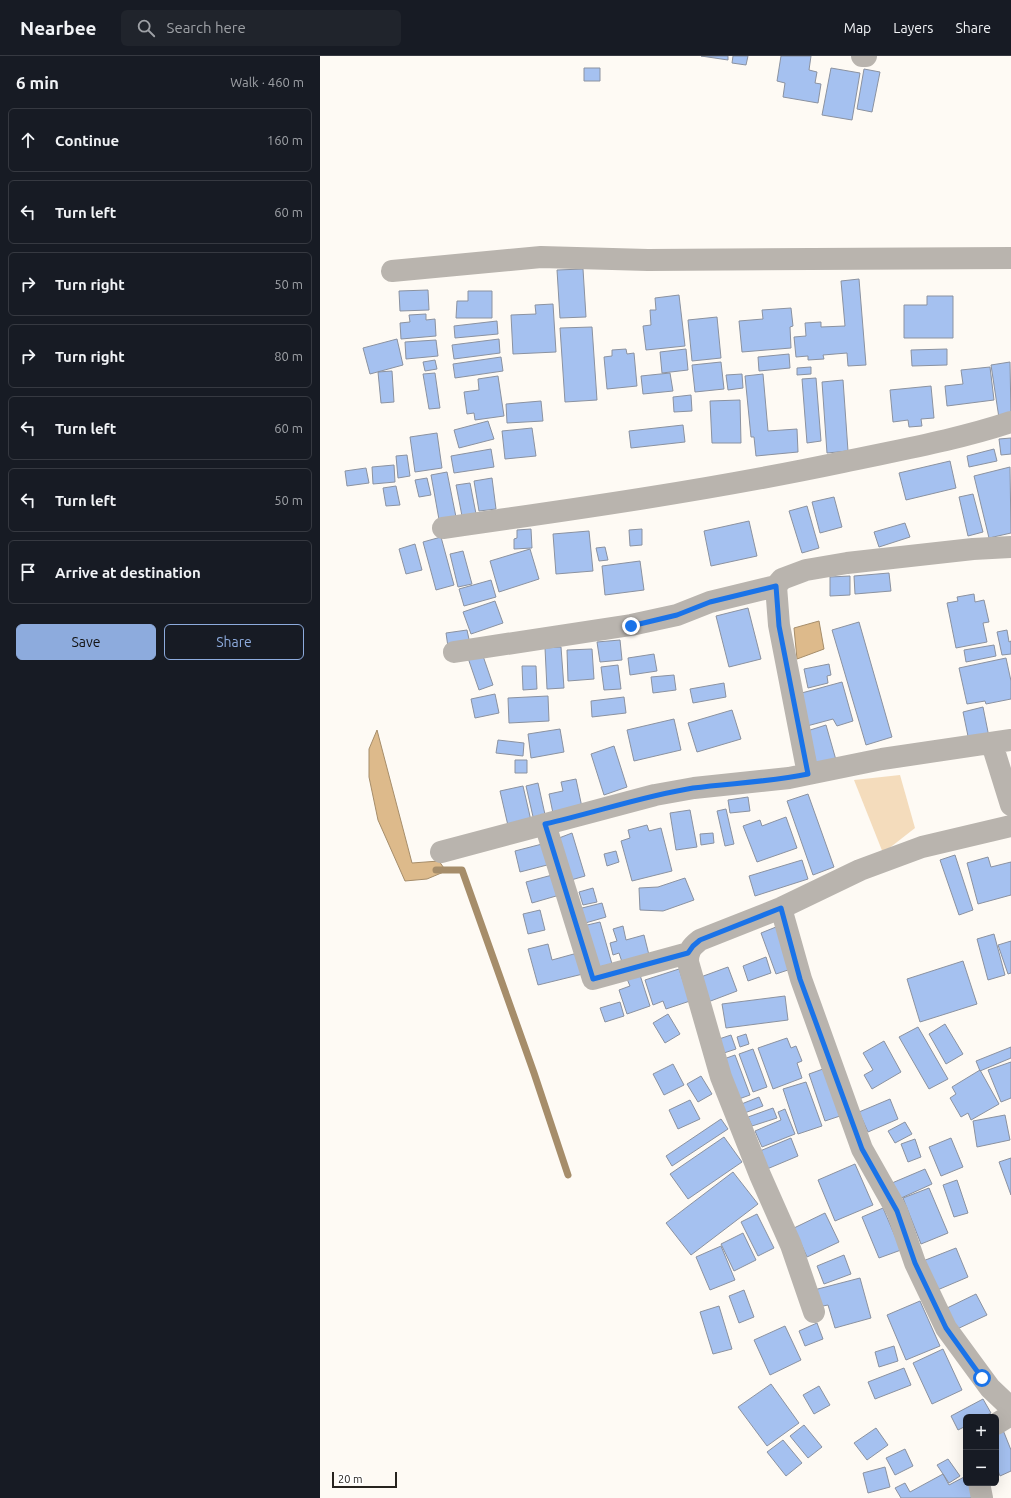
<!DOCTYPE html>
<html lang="en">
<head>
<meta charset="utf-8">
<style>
  :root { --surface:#171b24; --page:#20242c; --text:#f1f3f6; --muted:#9ea1a6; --line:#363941; --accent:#8dabdd }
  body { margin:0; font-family:Ubuntu,sans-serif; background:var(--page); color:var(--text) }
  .controls { position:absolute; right:12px; bottom:12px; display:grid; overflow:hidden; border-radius:6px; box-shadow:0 4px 16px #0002 }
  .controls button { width:36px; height:36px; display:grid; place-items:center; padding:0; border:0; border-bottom:1px solid var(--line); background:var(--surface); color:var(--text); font:20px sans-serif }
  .scale { position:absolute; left:12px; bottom:10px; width:65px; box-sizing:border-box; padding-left:4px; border:2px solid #27231e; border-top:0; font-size:11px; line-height:14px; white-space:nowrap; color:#27231e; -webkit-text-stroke:3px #fff; paint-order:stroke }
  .stop { position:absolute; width:12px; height:12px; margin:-9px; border:3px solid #1a73e8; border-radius:50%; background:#fff }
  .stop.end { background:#1a73e8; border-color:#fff; box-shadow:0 1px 4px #0008 }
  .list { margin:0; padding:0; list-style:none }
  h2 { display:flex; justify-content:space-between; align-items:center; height:52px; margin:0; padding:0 16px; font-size:17px }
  h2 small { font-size:13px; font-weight:400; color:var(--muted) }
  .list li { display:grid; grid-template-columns:26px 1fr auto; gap:12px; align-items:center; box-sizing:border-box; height:64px; margin:0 8px 8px; padding:0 8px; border:1px solid var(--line); border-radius:6px }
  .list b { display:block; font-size:15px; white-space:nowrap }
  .list em { font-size:13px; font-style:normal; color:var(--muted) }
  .actions { display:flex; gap:8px; padding:12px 16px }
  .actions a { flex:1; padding:9px 0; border:1px solid var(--accent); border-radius:6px; text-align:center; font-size:14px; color:var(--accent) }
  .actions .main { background:var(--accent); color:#111 }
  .icon { flex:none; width:22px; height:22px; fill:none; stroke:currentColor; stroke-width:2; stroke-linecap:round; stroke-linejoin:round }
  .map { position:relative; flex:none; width:691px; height:1442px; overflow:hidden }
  header { display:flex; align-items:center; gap:24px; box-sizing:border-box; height:56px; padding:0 20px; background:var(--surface); border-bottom:1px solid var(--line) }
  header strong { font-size:19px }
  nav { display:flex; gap:22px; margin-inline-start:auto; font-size:14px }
  .search { width:280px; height:36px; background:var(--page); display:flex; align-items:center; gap:10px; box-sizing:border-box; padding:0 14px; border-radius:6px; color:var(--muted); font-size:15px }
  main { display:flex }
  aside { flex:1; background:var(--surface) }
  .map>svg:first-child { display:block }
</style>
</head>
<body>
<header>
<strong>Nearbee</strong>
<div class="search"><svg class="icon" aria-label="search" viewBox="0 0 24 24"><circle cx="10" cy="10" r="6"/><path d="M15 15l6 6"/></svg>Search here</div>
<nav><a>Map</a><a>Layers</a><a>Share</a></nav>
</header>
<main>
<aside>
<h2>6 min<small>Walk · 460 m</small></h2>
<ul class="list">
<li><svg class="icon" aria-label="ahead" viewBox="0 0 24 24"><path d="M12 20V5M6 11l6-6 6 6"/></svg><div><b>Continue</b></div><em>160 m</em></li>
<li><svg class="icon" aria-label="left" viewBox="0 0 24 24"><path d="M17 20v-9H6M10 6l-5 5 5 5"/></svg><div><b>Turn left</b></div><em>60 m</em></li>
<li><svg class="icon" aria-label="right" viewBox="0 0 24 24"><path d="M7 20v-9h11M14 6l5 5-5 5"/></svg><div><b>Turn right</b></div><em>50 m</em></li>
<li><svg class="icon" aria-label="right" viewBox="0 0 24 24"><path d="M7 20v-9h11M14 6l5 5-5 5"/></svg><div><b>Turn right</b></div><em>80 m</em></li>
<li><svg class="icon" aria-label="left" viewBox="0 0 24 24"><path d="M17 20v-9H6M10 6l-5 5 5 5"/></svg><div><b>Turn left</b></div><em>60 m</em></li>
<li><svg class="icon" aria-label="left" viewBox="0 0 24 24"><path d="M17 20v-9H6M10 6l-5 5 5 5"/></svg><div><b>Turn left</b></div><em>50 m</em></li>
<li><svg class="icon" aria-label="arrive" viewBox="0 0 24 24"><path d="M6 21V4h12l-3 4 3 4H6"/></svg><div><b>Arrive at destination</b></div></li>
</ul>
<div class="actions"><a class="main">Save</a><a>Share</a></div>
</aside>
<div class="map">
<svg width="691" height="1442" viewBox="0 0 691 1442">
  <rect width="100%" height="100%" fill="#fefaf4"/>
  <path fill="#f4dcbc" d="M580 719 595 772 563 797 534 724Z"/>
  <path fill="#ddba8b" stroke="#a68d6a" d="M499 565 504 593 477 603 474 572Z
    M57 674 92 807 119 805 126 815 107 823 85 825 58 764 49 721V693Z"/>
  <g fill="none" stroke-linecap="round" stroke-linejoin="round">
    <path stroke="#a68d6a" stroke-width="7" d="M116 814H142L214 1017 248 1119"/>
  </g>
  <path fill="#a5c1f0" stroke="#8b92a0" d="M381 0H408V4Z
    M413 0H428L426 9 412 7Z
    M461 0H491L489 14 497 16 495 27 501 28 498 47 463 41 465 27 457 25Z
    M264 12H280V25H264Z
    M511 12 540 17 532 64 502 59Z
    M544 13 560 16 552 56 537 53Z
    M263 213 266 261 240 262 237 214Z
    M539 223 546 309 528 310 527 297 503 299 504 303 488 304V300L476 301 474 281 486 280 485 267 501 266V271L525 270 521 225Z
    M108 234 109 254 80 255 79 235Z
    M148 235H172V262H136L137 245H148Z
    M359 239 365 290 326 294 323 270 331 269 330 254H336L335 242Z
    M607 240H633V282H584V249H607Z
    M233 248 236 296 193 298 191 259 216 258 215 249Z
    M471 252 473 270 470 271 471 292 422 296 419 265 443 263 442 254Z
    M106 258V264L115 263 116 280 81 283 80 267 90 266 89 259Z
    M397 261 401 302 372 305 368 264Z
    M177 265 178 278 135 282 134 270Z
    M272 271 277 344 245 346 240 272Z
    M77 283 83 309 50 318 43 292Z
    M179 283 180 297 134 303 132 289Z
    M116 284 118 300 86 303 85 286Z
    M306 293 307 298 314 297 317 330 287 333 284 301 292 300V294Z
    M366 293 368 314 342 317 340 296Z
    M627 293V309L592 310 591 294Z
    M469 298 470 312 439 315 438 301Z
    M181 301 183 315 135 322 133 308Z
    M115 304 117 313 105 315 103 306Z
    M401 306 404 333 375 336 372 309Z
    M690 306 691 360 679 362 671 309Z
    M491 311V318L477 319V312Z
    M670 311 674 344 627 350 625 330 643 328 641 314Z
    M72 315 74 346 61 347 58 316Z
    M115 317 120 352 109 353 103 318Z
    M350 317 353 335 323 338 321 320Z
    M422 318 423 332 408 334 406 319Z
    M443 318 448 375 477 373 478 396 436 400 434 381H431L425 320Z
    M178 320 184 360 155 364 154 357 147 358 144 336 159 334 158 323Z
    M496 322 501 385 487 387 482 323Z
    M523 324 528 395 507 397 502 326Z
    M611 330 614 362 601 363 602 370 589 371 588 364 573 366 570 334Z
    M371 339 372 355 354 356 353 341Z
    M420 344 421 387H392L390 345Z
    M221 345 223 365 187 367 186 348Z
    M168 365 174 383 139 392 134 374Z
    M363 369 365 386 311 392 309 375Z
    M212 372 216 400 185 403 182 375Z
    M117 377 122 412 95 416 90 381Z
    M691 382V398L681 399 679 383Z
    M171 393 174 411 134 417 131 400Z
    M674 393 677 405 649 411 647 400Z
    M87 399 90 420 78 422 76 400Z
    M630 405 636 432 586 444 579 417Z
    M74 409 75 426 53 428 52 411Z
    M690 411 691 477 669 482 654 420Z
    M46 412 49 427 27 430 25 415Z
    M127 416 137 466 120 469 111 419Z
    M107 422 111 439 99 441 95 424Z
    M172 422 176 453 159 455 154 425Z
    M150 427 157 463 143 465 136 429Z
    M76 430 80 449 66 450 63 432Z
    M653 438 663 476 648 480 639 441Z
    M514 441 522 471 500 477 492 446Z
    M487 450 499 492 482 497 469 455Z
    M429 465 437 500 391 510 384 475Z
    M585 467 590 481 559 491 554 476Z
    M211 473 212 492 194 493V483L197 482V474Z
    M322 473V489L310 490 309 474Z
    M269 475 273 515 236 518 233 478Z
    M121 481 134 529 116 534 103 486Z
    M95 488 102 514 86 518 79 493Z
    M285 491 288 504 279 505 276 492Z
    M210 493 219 523 179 536 170 505Z
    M143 495 152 528 138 531 130 498Z
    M320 505 324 534 285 539 282 510Z
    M569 517 571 535 535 538 534 520Z
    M530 520V539L510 540V521Z
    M171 524 176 541 144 550 139 533Z
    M654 538 655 546 664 544 669 566 663 567 667 586 636 592 627 547 638 545 637 541Z
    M175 545 183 567 151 578 143 556Z
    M428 552 441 603 409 611 396 560Z
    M539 566 572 681 546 689 512 574Z
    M147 574 150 588 128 591 126 577Z
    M687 574 689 586 691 585V598L682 599 677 576Z
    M300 584 302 604 280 606 277 586Z
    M674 589 676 600 646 606 644 594Z
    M241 591 244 632 227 633 225 592Z
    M272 593 274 623 248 625 247 594Z
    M162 597 173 629 159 634 148 602Z
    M334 598 337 615 310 619 308 602Z
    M686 602 691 625V643L666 648 665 645 647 648 639 612Z
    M509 608 511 619 507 620 508 627 488 632 484 613Z
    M298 609 301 633 284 634 281 611Z
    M202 610H216L217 633 203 634Z
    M354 619 356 634 333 637 331 621Z
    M522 626 533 665 517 670 513 663 487 670 478 638Z
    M404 627 406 641 373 647 370 633Z
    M175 638 179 657 155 662 151 643Z
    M228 640 229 665 189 667 188 642Z
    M304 641 306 657 272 661 271 645Z
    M663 651 669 681 649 685 643 656Z
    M412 654 421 683 377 696 368 667Z
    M354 663 361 694 314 705 307 674Z
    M506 669 516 704 497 710 487 675Z
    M240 673 244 696 211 702 208 678Z
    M178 684 204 687 203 700 176 697Z
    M294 690 307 731 284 739 271 698Z
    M195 704H207V717H195Z
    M256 723 263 756 234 762 229 738 243 735 241 726Z
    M218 727 226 763 214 765 206 730Z
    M203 730 212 769 189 774 180 735Z
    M488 738 514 811 493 819 467 745Z
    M428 741 430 755 410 757 408 744Z
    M406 753 414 788 405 790 397 755Z
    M370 754 377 791 356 794 350 757Z
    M466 761 477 792 437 806 423 770 440 764 442 770Z
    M327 769 329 775 341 772 352 815 312 825 301 785 310 782 308 774Z
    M252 777 265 820 251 824 239 782Z
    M393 777 394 787 381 789 380 778Z
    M226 787 231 808 200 816 195 795Z
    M296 795 299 806 287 810 284 798Z
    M635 799 653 854 639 859 620 804Z
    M668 801 671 811 691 806V839L658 848 647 807Z
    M482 804 488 823 435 840 429 820Z
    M236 818 243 838 212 847 206 826Z
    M365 822 374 844 343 855 320 854 319 832 338 831Z
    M273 832 277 846 263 849 259 836Z
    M282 847 286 861 262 868 258 853Z
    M220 854 225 874 208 878 203 858Z
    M280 866 292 908 275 912 263 870Z
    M303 870 306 884 324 879 329 899 302 906 299 897 293 899 290 887 297 885 293 873Z
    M456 871 471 913 456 918 441 877Z
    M674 878 685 919 668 924 657 883Z
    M691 885V917L688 918 678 889Z
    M228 888 232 904 261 896 267 917 218 929 208 893Z
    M446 901 451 917 428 925 423 910Z
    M643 905 657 948 600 966 587 923Z
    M408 911 417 935 388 946 378 922Z
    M359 913 370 945 346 953 343 945 333 949 325 924Z
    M320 919 330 950 307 958 299 934 310 930 307 923Z
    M465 940 468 964 406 972 402 948Z
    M300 946 304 960 285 966 280 952Z
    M348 958 360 978 345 987 333 967Z
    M625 968 643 998 626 1008 609 978Z
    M598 971 628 1023 609 1033 579 981Z
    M426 978 429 988 420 991 417 981Z
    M411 979 416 993 404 997 399 983Z
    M467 982 471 992 476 990 482 1005 477 1007 482 1022 453 1033 438 992Z
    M564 985 581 1016 552 1033 544 1019 553 1014 543 997Z
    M691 991V1002L660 1015 656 1005Z
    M433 993 447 1031 433 1036 419 998Z
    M415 999 430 1039 416 1044 401 1004Z
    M691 1006V1042L681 1046 668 1014Z
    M353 1008 364 1029 344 1039 333 1018Z
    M503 1013 520 1060 505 1065 489 1018Z
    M660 1014 679 1048 651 1064 648 1057 641 1061 630 1042 636 1038 632 1031Z
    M381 1020 392 1038 378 1046 367 1028Z
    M486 1026 502 1070 478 1078 463 1033Z
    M439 1041 443 1050 422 1058 419 1049Z
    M570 1043 578 1063 548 1076 539 1056Z
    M370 1044 380 1063 358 1073 349 1054Z
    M453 1052 457 1062 432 1070 428 1061Z
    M465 1053 475 1078 442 1091 435 1075 461 1064 458 1056Z
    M685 1059 690 1084 657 1091 653 1065Z
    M401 1063 408 1073 352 1110 346 1100Z
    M585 1066 592 1078 575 1087 568 1075Z
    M404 1081 422 1106 368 1143 350 1118Z
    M471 1082 478 1100 447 1113 440 1095Z
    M631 1082 643 1111 621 1120 609 1091Z
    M595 1083 601 1101 588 1106 581 1088Z
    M691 1102V1139L679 1106Z
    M535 1108 553 1149 515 1165 498 1124Z
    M605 1113 612 1128 579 1143 572 1127Z
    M413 1116 438 1148 371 1199 346 1167Z
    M637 1124 648 1157 634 1161 623 1129Z
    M609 1132 628 1177 601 1188 583 1142Z
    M563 1152 581 1194 559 1202 542 1161Z
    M505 1157 519 1186 487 1201 474 1172Z
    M437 1158 454 1192 438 1200 421 1166Z
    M423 1177 436 1204 414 1215 401 1188Z
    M401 1190 415 1224 390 1234 376 1201Z
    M636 1192 648 1221 615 1235 603 1205Z
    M524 1199 531 1218 504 1228 497 1210Z
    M540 1222 551 1262 515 1272 508 1249 498 1251 494 1234Z
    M424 1234 434 1261 419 1267 409 1240Z
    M656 1238 667 1259 635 1274 625 1253Z
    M600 1245 620 1290 586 1304 567 1259Z
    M399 1250 412 1293 393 1298 380 1256Z
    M497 1267 503 1283 485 1290 479 1275Z
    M465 1270 481 1304 450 1319 434 1284Z
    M574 1290 578 1305 559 1311 555 1296Z
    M623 1293 642 1334 612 1348 593 1307Z
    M584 1312 591 1329 555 1343 548 1326Z
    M451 1328 479 1367 447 1390 418 1351Z
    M499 1330 510 1349 494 1358 483 1339Z
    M663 1343 671 1357 663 1361H646V1370L638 1374 631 1360Z
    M484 1369 502 1391 488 1402 470 1380Z
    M556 1372 568 1389 547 1404 534 1387Z
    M683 1374 691 1394V1415L680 1420 676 1409V1377Z
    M463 1384 482 1407 466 1420 447 1396Z
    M585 1393 593 1410 575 1419 566 1402Z
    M628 1403 640 1420 629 1427 617 1409Z
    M565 1411 570 1431 548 1437 543 1417Z
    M623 1418 629 1429 646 1420V1427H653L659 1437 650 1442H581L575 1432 585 1427 590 1436Z"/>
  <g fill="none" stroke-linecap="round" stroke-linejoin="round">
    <path stroke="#b9b4ae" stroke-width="22" d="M542 0H546
      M72 215 221 201 328 204 691 202
      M123 472C257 453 390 434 523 406 579 394 637 384 691 366
      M456 530 459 569 488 718
      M134 596 311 569 357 559 390 546 456 530 462 523 486 514 527 507 653 493 691 491
      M672 688 691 749
      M225 768 273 923 368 897
      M121 796 335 739 374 732 469 722 562 703 691 684
      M461 852 481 923 542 1093 577 1155 595 1207 626 1272 670 1332 691 1352
      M494 1256 471 1189 440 1119 401 1021 368 906C368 895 371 891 380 884L461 852 540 814 602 791 691 770
      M676 1368 691 1359
      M659 1427 662 1442"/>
  </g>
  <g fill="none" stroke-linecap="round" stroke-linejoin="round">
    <path stroke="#1a73e8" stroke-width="5" d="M311 570 357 559 390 546 456 530 459 570 488 718C450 726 412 727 373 732 323 740 274 757 225 768L273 923 368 897 373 890 380 884 461 852 480 923 542 1093 577 1155 595 1207 626 1272 662 1322"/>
  </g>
</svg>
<div class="controls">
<button>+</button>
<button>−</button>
</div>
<div class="scale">20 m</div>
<div class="stop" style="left:662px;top:1322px"></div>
<div class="stop end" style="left:311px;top:570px"></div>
</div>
</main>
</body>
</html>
